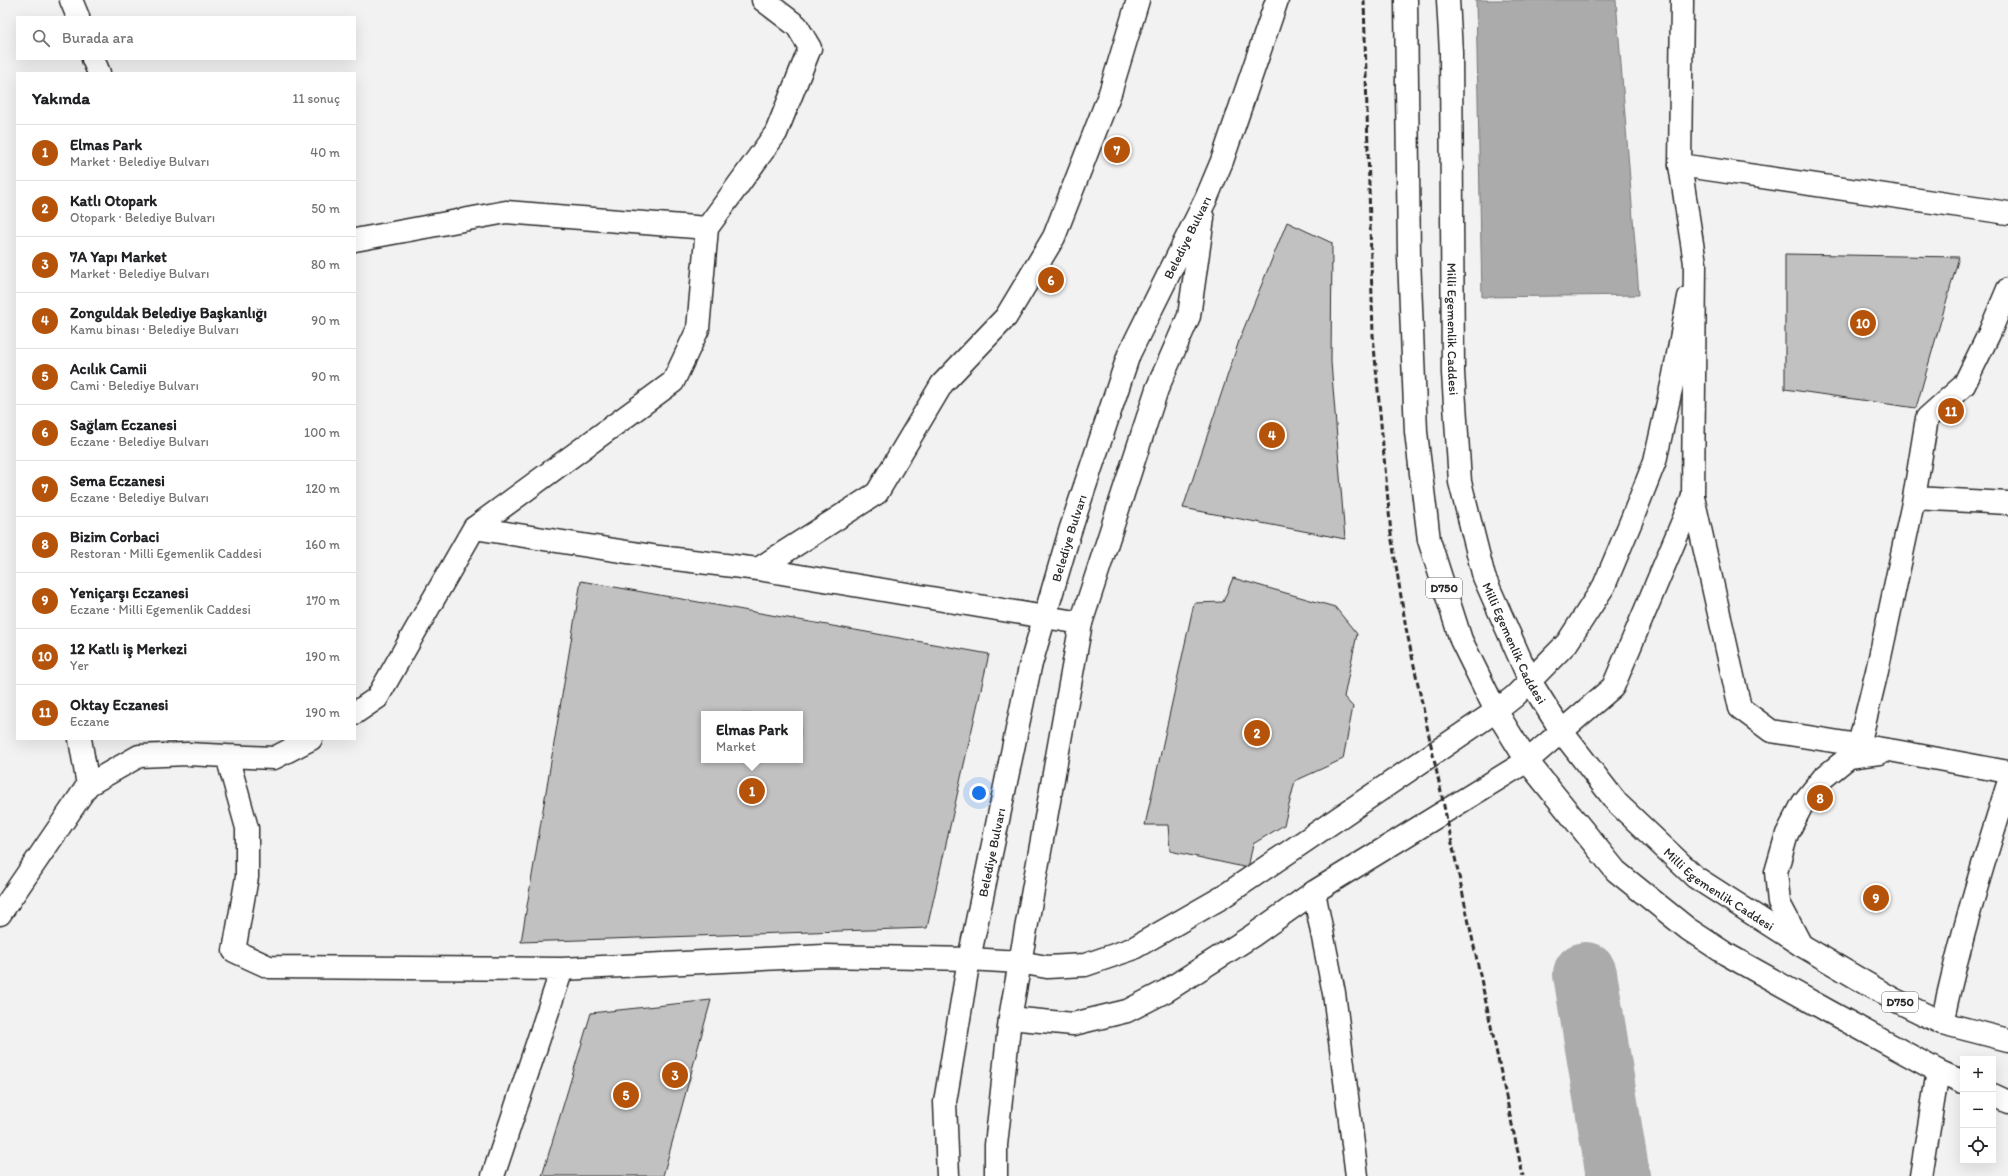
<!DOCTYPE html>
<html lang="tr">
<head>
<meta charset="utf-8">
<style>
  :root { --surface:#fff; --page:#f6f6f6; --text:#202124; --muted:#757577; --line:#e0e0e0; --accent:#b45309 }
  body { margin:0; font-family:Itim,sans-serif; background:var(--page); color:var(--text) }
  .controls { position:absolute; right:12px; bottom:12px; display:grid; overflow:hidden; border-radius:0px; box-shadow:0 4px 16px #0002 }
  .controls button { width:36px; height:36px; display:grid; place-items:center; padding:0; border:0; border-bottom:1px solid var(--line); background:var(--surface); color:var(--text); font:20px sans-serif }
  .you { position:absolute; left:979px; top:793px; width:14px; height:14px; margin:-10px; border:3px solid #fff; border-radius:50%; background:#1a73e8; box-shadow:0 0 0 6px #1a73e833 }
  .badge { display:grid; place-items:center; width:26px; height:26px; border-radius:50%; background:var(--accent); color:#fff; font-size:13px; font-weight:700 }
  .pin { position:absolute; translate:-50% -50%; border:2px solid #fff; box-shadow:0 1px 4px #0006 }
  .popup { position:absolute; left:701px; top:711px; width:102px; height:52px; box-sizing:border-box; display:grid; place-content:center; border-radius:0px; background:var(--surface); filter:drop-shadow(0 1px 3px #0005); font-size:13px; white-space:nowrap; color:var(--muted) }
  .popup b { font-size:15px; color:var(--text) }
  .popup::after { content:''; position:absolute; left:50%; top:100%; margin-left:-8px; border:8px solid transparent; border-top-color:var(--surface) }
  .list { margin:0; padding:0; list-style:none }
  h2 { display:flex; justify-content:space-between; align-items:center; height:52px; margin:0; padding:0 16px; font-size:17px }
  h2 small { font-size:13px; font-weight:400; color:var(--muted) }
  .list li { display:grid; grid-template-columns:26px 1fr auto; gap:12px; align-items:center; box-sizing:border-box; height:56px; padding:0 16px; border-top:1px solid var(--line) }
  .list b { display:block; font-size:15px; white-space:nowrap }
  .list p { margin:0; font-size:13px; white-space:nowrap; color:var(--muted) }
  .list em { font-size:13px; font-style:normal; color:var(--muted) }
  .icon { flex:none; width:22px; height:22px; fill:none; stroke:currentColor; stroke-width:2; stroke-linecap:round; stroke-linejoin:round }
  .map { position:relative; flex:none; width:2008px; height:1176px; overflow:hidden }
  .search { position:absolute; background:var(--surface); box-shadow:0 4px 16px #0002; left:16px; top:16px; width:340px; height:44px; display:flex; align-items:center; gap:10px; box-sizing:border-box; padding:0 14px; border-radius:0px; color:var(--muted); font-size:15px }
  .panel { position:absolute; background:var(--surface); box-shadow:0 4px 16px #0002; left:16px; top:72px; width:340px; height:668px; border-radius:0px }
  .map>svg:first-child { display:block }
</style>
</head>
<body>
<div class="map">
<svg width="2008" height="1176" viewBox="0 0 2008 1176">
  <rect width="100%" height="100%" fill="#f2f2f2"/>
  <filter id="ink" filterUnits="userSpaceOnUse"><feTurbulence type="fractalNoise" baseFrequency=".025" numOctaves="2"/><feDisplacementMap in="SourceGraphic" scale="8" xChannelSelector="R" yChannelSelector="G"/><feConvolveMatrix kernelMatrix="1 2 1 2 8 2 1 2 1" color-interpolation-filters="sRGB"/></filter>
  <g filter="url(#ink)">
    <path fill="#ababab" stroke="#787878" d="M1476 0H1616L1639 295 1482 297Z"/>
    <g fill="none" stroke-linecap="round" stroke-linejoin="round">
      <path stroke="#ababab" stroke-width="64" d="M1585 974 1618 1176"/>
    </g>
    <path fill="#c1c1c1" stroke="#2b2b2b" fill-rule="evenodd" d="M1287 222 1332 243 1331 362 1345 539 1183 508 1240 338Z
      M1785 254 1959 257 1916 408 1785 389Z
      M1233 578 1335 607 1357 634 1344 697 1353 707 1343 759 1295 781 1284 825 1253 844 1248 868 1170 851 1168 825H1145L1194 603 1223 602Z
      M581 581 989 654 927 928 521 942ZM704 714H800V760H704Z
      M711 1000 663 1176H542L591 1013Z"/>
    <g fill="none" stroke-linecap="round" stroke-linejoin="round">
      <defs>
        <path id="street" d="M71 0 78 17
          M93 59 99 73
          M355 240 506 212 707 228
          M1914 498 2008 503
          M474 528 673 382 698 329 707 228 776 133 810 48 797 26 763 0
          M758 569 877 493 942 384 1006 317 1054 237 1110 93 1138 0
          M355 713 377 698 474 528 659 557 758 569 1081 623
          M80 739 88 785
          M1859 745 1877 671 1914 498 1927 418 1964 385 1989 334 2008 289
          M227 756 274 758 311 739
          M1314 892 1334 993 1357 1176
          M0 914 88 785 139 756 187 754 227 756 247 828V877L234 951 269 967 562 969 824 956 969 959 1019 962 1047 967 1085 965 1132 949 1221 898 1496 711 1515 696 1567 643 1604 586 1632 519 1655 461 1673 380 1689 297
          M1801 945 1779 903 1776 872 1787 834 1803 803 1823 778 1849 757 1879 753
          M1010 1018 1073 1024 1127 1011 1166 991 1252 936 1314 892 1527 761 1613 687 1693 497
          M1942 1023C1959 942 1983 863 2008 784
          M493 1176 562 969"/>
        <g id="secondary">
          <path d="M1682 0 1680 165 1695 263 1693 497 1740 708 1771 731 1895 751 2008 772"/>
          <path d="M1680 165 2008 213"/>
          <path id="s1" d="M948 1176 945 1102 969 959 1030 667 1070 531 1129 354 1206 199 1222 161 1277 0"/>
          <path d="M996 1176V1145L1010 1018 1081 623 1157 389 1189 316 1203 218"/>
          <path d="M1921 1176 1938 1071"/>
        </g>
        <g id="highway">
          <path d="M1406 0 1409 257 1416 432 1429 540 1461 640 1496 711 1527 761 1616 871 1688 929 1726 954 1830 1012 1938 1071 1963 1082"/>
          <path id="s2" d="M1448 0 1451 52 1453 373 1460 482 1484 577 1530 681 1562 732 1617 803 1695 877 1801 945 1893 999 1942 1023 2008 1040"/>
          <path d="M1993 1095 2008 1102"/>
        </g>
      </defs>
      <use href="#street" stroke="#2b2b2b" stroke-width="25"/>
      <use href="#secondary" stroke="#2b2b2b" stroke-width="25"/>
      <use href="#highway" stroke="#2b2b2b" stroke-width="25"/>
      <use href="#street" stroke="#fff" stroke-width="22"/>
      <use href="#secondary" stroke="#fff" stroke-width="22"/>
      <use href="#highway" stroke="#fff" stroke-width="22"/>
      <path stroke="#2b2b2b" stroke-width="3" stroke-dasharray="6 3" stroke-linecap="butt" d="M1364 0 1373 335 1391 534 1406 628 1523 1176"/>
    </g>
  </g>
  <g text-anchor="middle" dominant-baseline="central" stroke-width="3" stroke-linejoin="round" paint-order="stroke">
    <g fill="#fff" stroke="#6b6b6b" stroke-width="1">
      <rect x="1426" y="578" width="36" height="20" rx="3"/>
      <rect x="1882" y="992" width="36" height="20" rx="3"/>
    </g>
    <g font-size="12" font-weight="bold" fill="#2b2b2b">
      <text x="1444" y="588">D750</text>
      <text x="1900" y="1002">D750</text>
    </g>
    <g font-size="13" fill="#2b2b2b" stroke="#fff">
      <text stroke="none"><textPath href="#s1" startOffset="976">Belediye Bulvarı</textPath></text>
      <text stroke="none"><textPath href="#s2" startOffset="329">Milli Egemenlik Caddesi</textPath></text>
      <text stroke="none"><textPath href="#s1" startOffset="652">Belediye Bulvarı</textPath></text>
      <text stroke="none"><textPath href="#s2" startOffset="653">Milli Egemenlik Caddesi</textPath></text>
      <text stroke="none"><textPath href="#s1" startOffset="328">Belediye Bulvarı</textPath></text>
      <text stroke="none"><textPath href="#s2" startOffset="978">Milli Egemenlik Caddesi</textPath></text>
    </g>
  </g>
</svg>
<div class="controls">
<button>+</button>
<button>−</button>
<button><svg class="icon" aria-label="locate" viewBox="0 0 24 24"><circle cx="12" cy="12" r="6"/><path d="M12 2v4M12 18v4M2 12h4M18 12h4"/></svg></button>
</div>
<div class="you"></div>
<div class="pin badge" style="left:752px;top:791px">1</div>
<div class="popup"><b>Elmas Park</b>Market</div>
<div class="pin badge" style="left:1257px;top:733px">2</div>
<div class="pin badge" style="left:675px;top:1075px">3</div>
<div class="pin badge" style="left:1272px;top:435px">4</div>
<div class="pin badge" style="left:626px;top:1095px">5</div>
<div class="pin badge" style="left:1051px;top:280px">6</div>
<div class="pin badge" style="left:1117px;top:150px">7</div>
<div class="pin badge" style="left:1820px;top:798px">8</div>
<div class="pin badge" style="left:1876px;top:898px">9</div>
<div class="pin badge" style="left:1863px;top:323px">10</div>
<div class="pin badge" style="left:1951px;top:411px">11</div>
<div class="search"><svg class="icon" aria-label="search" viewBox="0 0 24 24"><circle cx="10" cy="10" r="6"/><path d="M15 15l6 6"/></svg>Burada ara</div>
<section class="panel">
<h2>Yakında<small>11 sonuç</small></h2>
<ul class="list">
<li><span class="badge">1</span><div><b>Elmas Park</b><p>Market · Belediye Bulvarı</p></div><em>40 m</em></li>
<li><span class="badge">2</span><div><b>Katlı Otopark</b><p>Otopark · Belediye Bulvarı</p></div><em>50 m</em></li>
<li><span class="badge">3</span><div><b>7A Yapı Market</b><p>Market · Belediye Bulvarı</p></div><em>80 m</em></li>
<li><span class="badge">4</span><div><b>Zonguldak Belediye Başkanlığı</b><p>Kamu binası · Belediye Bulvarı</p></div><em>90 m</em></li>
<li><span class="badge">5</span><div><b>Acılık Camii</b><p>Cami · Belediye Bulvarı</p></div><em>90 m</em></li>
<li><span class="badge">6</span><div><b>Sağlam Eczanesi</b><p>Eczane · Belediye Bulvarı</p></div><em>100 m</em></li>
<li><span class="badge">7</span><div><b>Sema Eczanesi</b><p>Eczane · Belediye Bulvarı</p></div><em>120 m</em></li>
<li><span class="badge">8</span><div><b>Bizim Corbaci</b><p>Restoran · Milli Egemenlik Caddesi</p></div><em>160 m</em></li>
<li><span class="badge">9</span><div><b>Yeniçarşı Eczanesi</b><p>Eczane · Milli Egemenlik Caddesi</p></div><em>170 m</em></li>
<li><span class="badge">10</span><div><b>12 Katlı iş Merkezi</b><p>Yer</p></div><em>190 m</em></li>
<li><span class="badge">11</span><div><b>Oktay Eczanesi</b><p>Eczane</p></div><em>190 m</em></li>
</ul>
</section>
</div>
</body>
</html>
